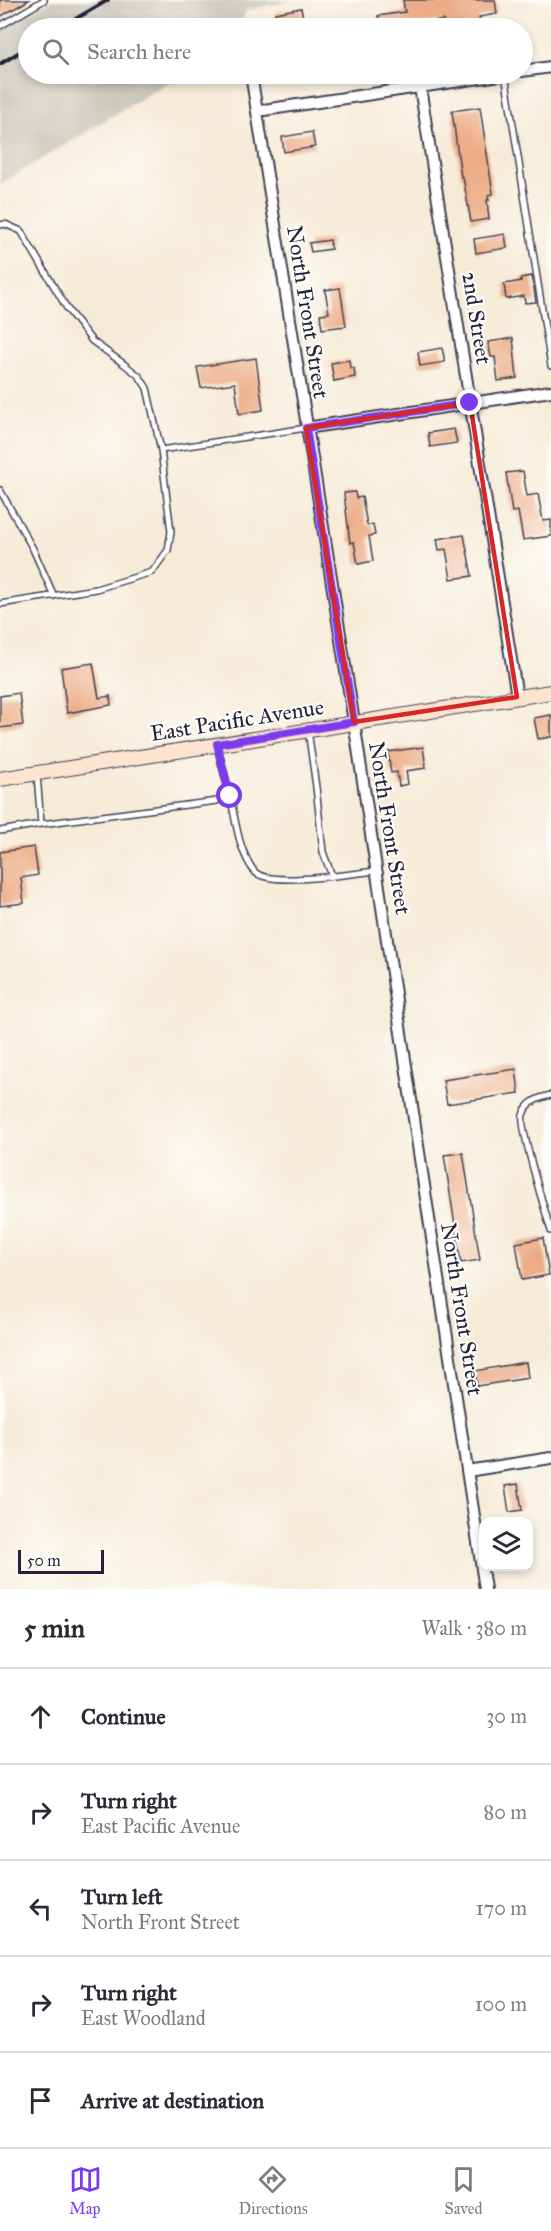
<!DOCTYPE html>
<html lang="en">
<head>
<meta charset="utf-8">
<style>
  :root { --surface:#fff; --page:#f7f7f7; --text:#2b2b33; --muted:#7c7c81; --line:#e1e1e2; --accent:#7c3aed }
  body { margin:0; font-family:"IM FELL Great Primer",serif; background:var(--page); color:var(--text) }
  .controls { position:absolute; right:18px; bottom:18px; display:grid; overflow:hidden; border-radius:12px; box-shadow:0 3px 9px #0003 }
  .controls button { width:54px; height:54px; display:grid; place-items:center; padding:0; border:0; border-bottom:2px solid var(--line); background:var(--surface); color:var(--text); font:30px sans-serif }
  .scale { position:absolute; left:18px; bottom:15px; width:86px; box-sizing:border-box; padding-left:6px; border:3px solid #22223b; border-top:0; font-size:16px; line-height:21px; white-space:nowrap; color:#22223b; -webkit-text-stroke:4px #fdfcf7; paint-order:stroke }
  .stop { position:absolute; width:18px; height:18px; margin:-14px; border:4px solid #7c3aed; border-radius:50%; background:#fff }
  .stop.end { background:#7c3aed; border-color:#fff; box-shadow:0 2px 6px #0008 }
  .list { margin:0; padding:0; list-style:none }
  h2 { display:flex; justify-content:space-between; align-items:center; height:78px; margin:0; padding:0 24px; font-size:26px }
  h2 small { font-size:20px; font-weight:400; color:var(--muted) }
  .list li { display:grid; grid-template-columns:39px 1fr auto; gap:18px; align-items:center; box-sizing:border-box; height:96px; padding:0 24px; border-top:2px solid var(--line) }
  .list b { display:block; font-size:22px; white-space:nowrap }
  .list p { margin:0; font-size:20px; white-space:nowrap; color:var(--muted) }
  .list em { font-size:20px; font-style:normal; color:var(--muted) }
  .icon { flex:none; width:33px; height:33px; fill:none; stroke:currentColor; stroke-width:2; stroke-linecap:round; stroke-linejoin:round }
  .map { position:relative; flex:none; width:551px; height:1589px; overflow:hidden }
  .search { position:absolute; background:var(--surface); box-shadow:0 3px 9px #0003; left:18px; right:18px; top:18px; height:66px; display:flex; align-items:center; gap:15px; box-sizing:border-box; padding:0 21px; border-radius:33px; color:var(--muted); font-size:22px }
  .sheet { height:558px; background:var(--surface) }
  nav { display:flex; justify-content:space-around; align-items:center; box-sizing:border-box; height:84px; border-top:2px solid var(--line); background:var(--surface); font-size:16px; color:var(--muted) }
  nav a { display:grid; justify-items:center; gap:3px }
  nav .on { color:var(--accent) }
  .map>svg:first-child { display:block }
</style>
</head>
<body>
<div class="map">
<svg width="551" height="1589" viewBox="0 0 551 1589">
  <rect width="100%" height="100%" fill="#fdfcf7"/>
  <filter id="ink" filterUnits="userSpaceOnUse"><feTurbulence type="fractalNoise" baseFrequency=".0167" numOctaves="2"/><feDisplacementMap in="SourceGraphic" scale="12" xChannelSelector="R" yChannelSelector="G"/><feConvolveMatrix kernelMatrix="1 2 1 2 8 2 1 2 1" color-interpolation-filters="sRGB"/></filter>
  <filter id="wash" filterUnits="userSpaceOnUse"><feTurbulence type="fractalNoise" baseFrequency=".008" numOctaves="4" result="noise"/><feDisplacementMap in="SourceGraphic" scale="24" xChannelSelector="R" yChannelSelector="G"/><feGaussianBlur stdDeviation="1.35" result="paint"/><feColorMatrix in="noise" values="0 0 0 0 0 0 0 0 0 0 0 0 0 0 0 0 0 1.4 0 .05"/><feComposite in="paint" operator="in"/></filter>
  <g filter="url(#wash)">
    <rect width="100%" height="100%" fill="#f6ebd7"/>
    <path fill="#c8c4b8" d="M51 0H294L247 10 238 28H28V74H182L0 184V29Z"/>
    <g id="blocks">
      <path fill="#ecab84" d="M0 0H29L0 17Z
        M403 0H495L497 14 479 17 481 28H445L443 20 406 26 407 28H380L378 16 405 12Z
        M301 8 305 28H278L275 13Z
        M480 107 493 194 488 195 489 200H487L489 219 471 222 463 177H461L452 111Z
        M312 132 315 147 284 152 282 137Z
        M505 234 507 248 476 253 474 239Z
        M330 240 331 249 311 252 309 243Z
        M532 276 536 302 525 303 524 296 506 299 504 284 521 281V278Z
        M340 288 346 326 322 329 320 314 329 313 325 290Z
        M513 338 517 378 498 381 495 357H491L488 342Z
        M442 348 445 362 420 366 418 352Z
        M256 358 263 410 239 414 235 383 201 388 197 367Z
        M349 360 350 368H354L355 377 334 381 331 363Z
        M454 429 457 443 430 447 428 433Z
        M523 471 527 496 538 494 543 521 551 520V536L523 540 518 511 512 512 506 473Z
        M355 492 356 498 362 497 367 525 373 524 375 535 369 536 373 561 358 564 354 542 350 543 344 493Z
        M464 535 472 576 451 579 446 549 439 550 437 539Z
        M93 663 99 698 110 696 111 705 67 713 61 668Z
        M19 693 23 725 0 728V696Z
        M551 715V737L538 739 534 718Z
        M423 747 426 768 406 771 408 784 399 786 397 772 391 773 388 752Z
        M34 847 38 875 21 878 24 903 0 906V852Z
        M516 1069 519 1093 447 1104 443 1080Z
        M463 1153 480 1260 461 1263 444 1155Z
        M543 1238 549 1275 522 1280 516 1243Z
        M526 1362 528 1378 477 1386 475 1371Z
        M518 1484 522 1510 509 1512 505 1486Z"/>
    </g>
  </g>
  <g filter="url(#ink)">
    <use href="#blocks" fill-opacity="0" stroke="#424052" stroke-width="1.5"/>
    <g fill="none" stroke-linecap="round" stroke-linejoin="round">
      <defs>
        <path id="lane" d="M0 26 44 0
          M505 74 551 366
          M0 225 5 224 21 231 68 310 92 341 124 364 139 376 147 388 161 450 171 532 168 550 152 572 96 589 0 604
          M161 450 306 428
          M0 490 33 549 54 596
          M308 730 316 787 323 852 332 876
          M37 775 41 824 217 801 230 796 217 746
          M230 796C236 820 238 850 254 871 267 888 354 873 376 871
          M0 831 41 824
          M551 1095C538 1098 527 1102 523 1115 519 1127 546 1214 551 1231"/>
        <path id="street" d="M522 71 551 67
          M251 74 354 722 485 1589
          M420 87 517 697
          M257 111 507 74
          M306 428 551 391
          M467 1471 551 1458"/>
        <path id="secondary" d="M0 779 551 692"/>
      </defs>
      <use href="#lane" stroke="#424052" stroke-width="8"/>
      <use href="#street" stroke="#424052" stroke-width="14"/>
      <use href="#secondary" stroke="#424052" stroke-width="16"/>
      <use href="#lane" stroke="#fff" stroke-width="5"/>
      <use href="#street" stroke="#fff" stroke-width="10"/>
      <use href="#secondary" stroke="#fde4d1" stroke-width="14"/>
      <path stroke="#22223b" stroke-width="4" d="M60 28 108 0
        M0 64 28 47"/>
    </g>
  </g>
  <g fill="none" stroke-linecap="round" stroke-linejoin="round" filter="url(#ink)">
    <path stroke="#7c3aed" stroke-width="8" d="M230 796 217 744 354 722 306 428 470 403"/>
  </g>
  <path fill="none" stroke="#d62828" stroke-width="4.5" stroke-linejoin="round" d="M470 403 517 697 354 722 306 428Z"/>
  <g text-anchor="middle" dominant-baseline="central" stroke-width="4.5" stroke-linejoin="round" paint-order="stroke">
    <g font-size="22" fill="#22223b" stroke="#fdfcf7">
      <text transform="translate(308 312) rotate(81)">North Front Street</text>
      <text transform="translate(477 318) rotate(81)">2nd Street</text>
      <text transform="translate(237 720) rotate(-9)">East Pacific Avenue</text>
      <text transform="translate(390 828) rotate(81)">North Front Street</text>
      <text transform="translate(462 1309) rotate(81)">North Front Street</text>
    </g>
  </g>
</svg>
<div class="controls">
<button><svg class="icon" aria-label="layers" viewBox="0 0 24 24"><path d="M12 4l9 5-9 5-9-5zM3 14l9 5 9-5"/></svg></button>
</div>
<div class="scale">50 m</div>
<div class="stop" style="left:230px;top:796px"></div>
<div class="stop end" style="left:470px;top:403px"></div>
<div class="search"><svg class="icon" aria-label="search" viewBox="0 0 24 24"><circle cx="10" cy="10" r="6"/><path d="M15 15l6 6"/></svg>Search here</div>
</div>
<section class="sheet">
<h2>5 min<small>Walk · 380 m</small></h2>
<ul class="list">
<li><svg class="icon" aria-label="ahead" viewBox="0 0 24 24"><path d="M12 20V5M6 11l6-6 6 6"/></svg><div><b>Continue</b></div><em>30 m</em></li>
<li><svg class="icon" aria-label="right" viewBox="0 0 24 24"><path d="M7 20v-9h11M14 6l5 5-5 5"/></svg><div><b>Turn right</b><p>East Pacific Avenue</p></div><em>80 m</em></li>
<li><svg class="icon" aria-label="left" viewBox="0 0 24 24"><path d="M17 20v-9H6M10 6l-5 5 5 5"/></svg><div><b>Turn left</b><p>North Front Street</p></div><em>170 m</em></li>
<li><svg class="icon" aria-label="right" viewBox="0 0 24 24"><path d="M7 20v-9h11M14 6l5 5-5 5"/></svg><div><b>Turn right</b><p>East Woodland</p></div><em>100 m</em></li>
<li><svg class="icon" aria-label="arrive" viewBox="0 0 24 24"><path d="M6 21V4h12l-3 4 3 4H6"/></svg><div><b>Arrive at destination</b></div></li>
</ul>
</section>
<nav>
<a class="on"><svg class="icon" aria-label="map" viewBox="0 0 24 24"><path d="M3 6l6-2 6 2 6-2v14l-6 2-6-2-6 2zM9 4v14M15 6v14"/></svg>Map</a>
<a><svg class="icon" aria-label="directions" viewBox="0 0 24 24"><path d="M12 3l9 9-9 9-9-9zM9 14v-3h6M13 9l2 2-2 2"/></svg>Directions</a>
<a><svg class="icon" aria-label="saved" viewBox="0 0 24 24"><path d="M7 4h10v16l-5-4-5 4z"/></svg>Saved</a>
</nav>
</body>
</html>
